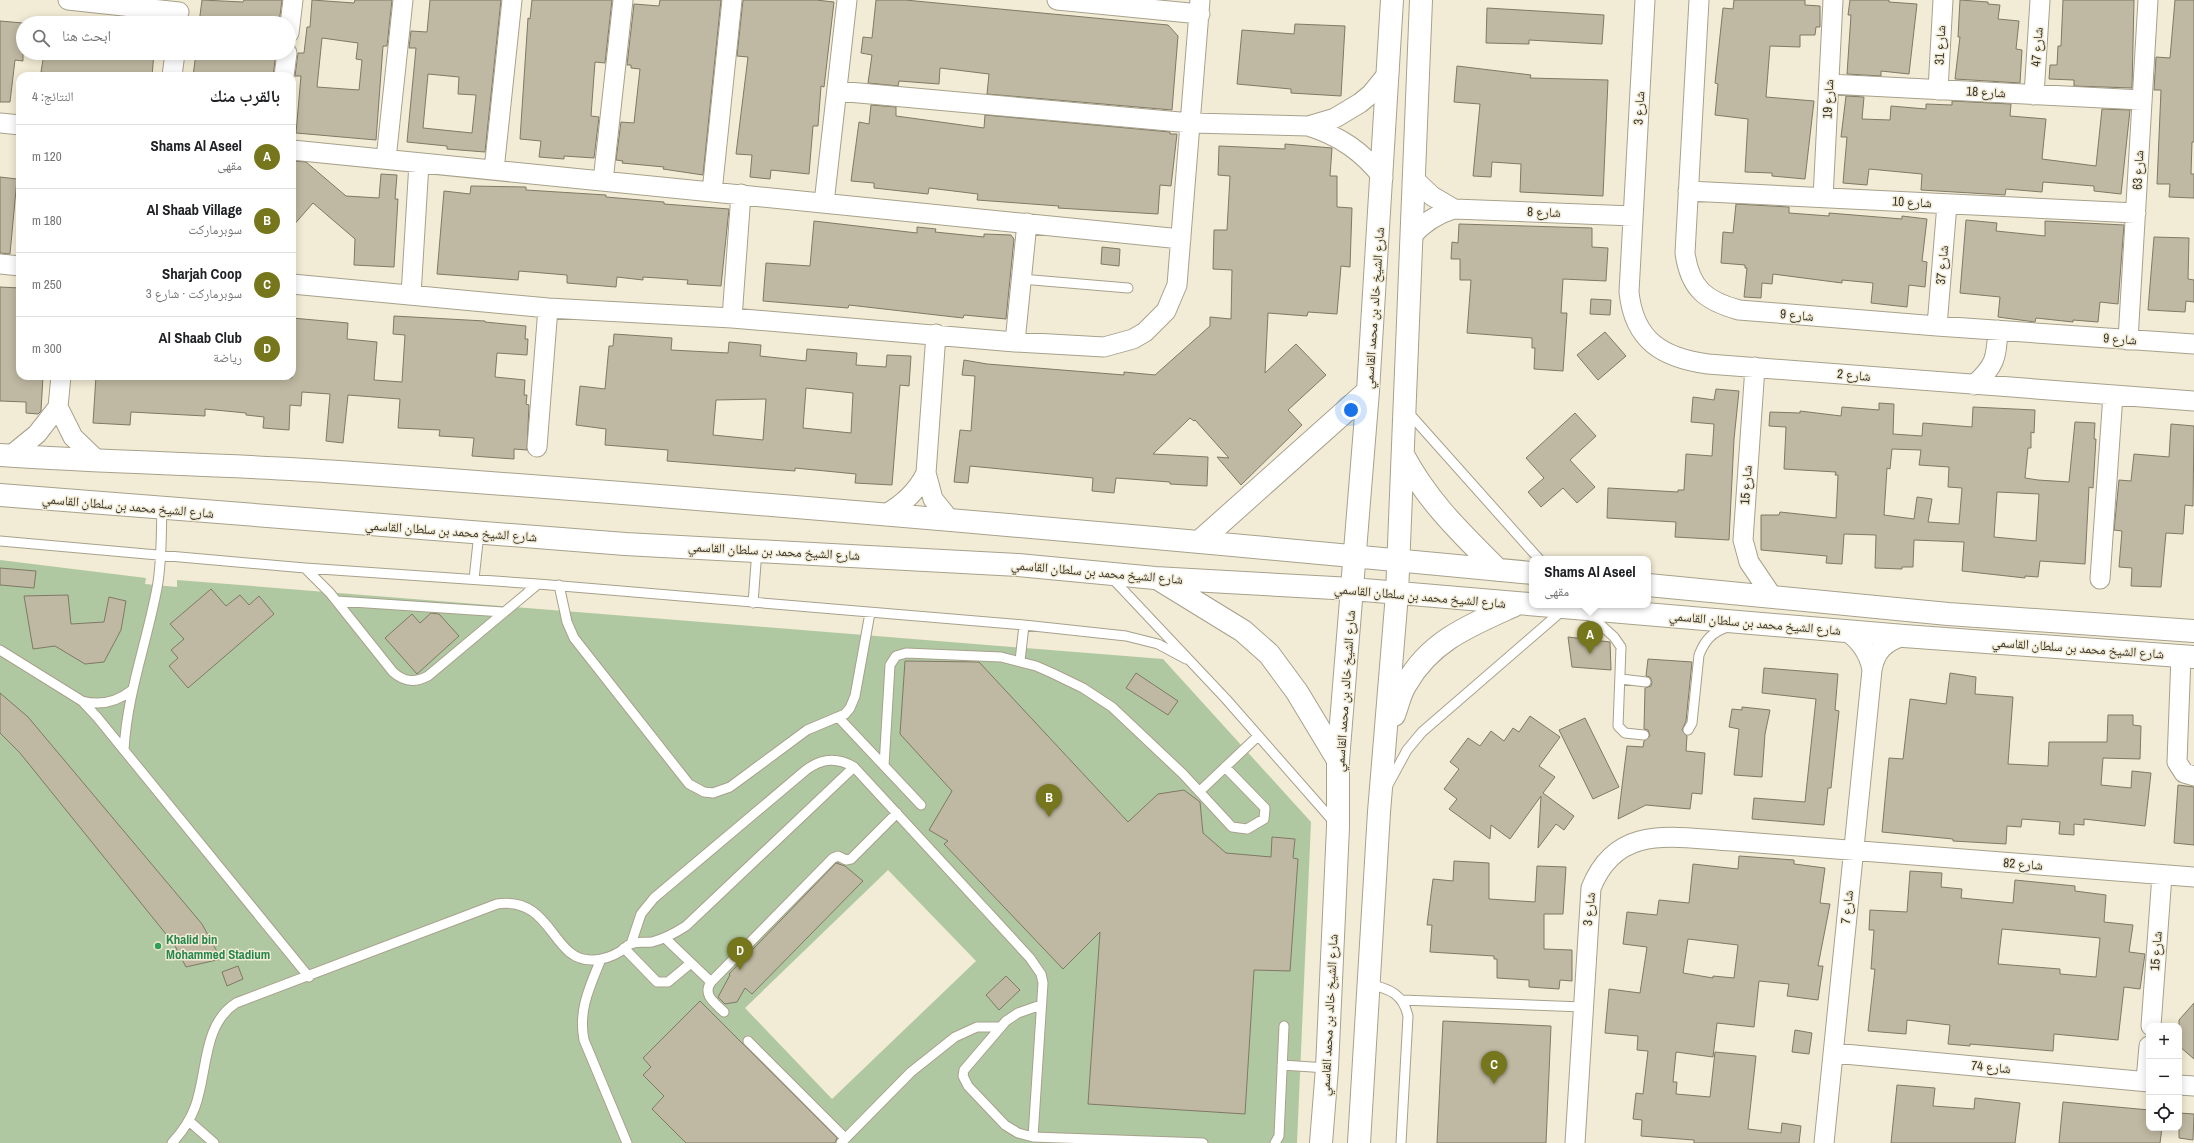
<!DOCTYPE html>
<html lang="ar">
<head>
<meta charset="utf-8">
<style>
  :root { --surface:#fff; --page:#f6f6f6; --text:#202124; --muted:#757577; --line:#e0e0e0; --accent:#76761d }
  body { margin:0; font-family:"Archivo Narrow","Noto Naskh Arabic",sans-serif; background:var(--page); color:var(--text); direction:rtl }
  .controls { position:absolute; right:12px; bottom:12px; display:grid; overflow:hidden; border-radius:8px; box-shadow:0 2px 10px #0003 }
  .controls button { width:36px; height:36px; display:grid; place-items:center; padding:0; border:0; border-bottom:1px solid var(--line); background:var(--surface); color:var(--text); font:20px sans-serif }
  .you { position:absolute; left:1351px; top:410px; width:14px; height:14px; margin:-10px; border:3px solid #fff; border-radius:50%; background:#1a73e8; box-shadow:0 0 0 6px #1a73e833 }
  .badge { display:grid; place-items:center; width:26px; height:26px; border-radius:50%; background:var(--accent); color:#fff; font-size:13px; font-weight:700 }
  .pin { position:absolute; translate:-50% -33px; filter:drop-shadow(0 1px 2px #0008) }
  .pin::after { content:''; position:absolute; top:21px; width:14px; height:12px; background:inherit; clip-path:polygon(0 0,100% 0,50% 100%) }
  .popup { position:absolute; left:1529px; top:556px; width:122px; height:52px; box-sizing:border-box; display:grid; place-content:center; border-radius:8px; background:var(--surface); filter:drop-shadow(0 1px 3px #0005); font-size:13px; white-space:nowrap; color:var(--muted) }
  .popup b { font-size:15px; color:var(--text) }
  .popup::after { content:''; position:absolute; left:50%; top:100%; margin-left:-8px; border:8px solid transparent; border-top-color:var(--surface) }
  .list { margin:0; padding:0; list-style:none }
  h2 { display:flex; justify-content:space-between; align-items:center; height:52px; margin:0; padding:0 16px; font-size:17px }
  h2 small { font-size:13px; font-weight:400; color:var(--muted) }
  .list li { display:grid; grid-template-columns:26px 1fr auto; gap:12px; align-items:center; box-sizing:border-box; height:64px; padding:0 16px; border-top:1px solid var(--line) }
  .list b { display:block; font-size:15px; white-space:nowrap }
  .list p { margin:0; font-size:13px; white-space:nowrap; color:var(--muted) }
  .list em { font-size:13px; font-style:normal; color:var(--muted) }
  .icon { flex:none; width:22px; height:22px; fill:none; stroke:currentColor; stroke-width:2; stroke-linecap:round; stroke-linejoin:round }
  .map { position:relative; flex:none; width:2194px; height:1143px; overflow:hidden; direction:ltr }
  .search { position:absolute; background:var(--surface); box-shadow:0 2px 10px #0003; left:16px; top:16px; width:280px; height:44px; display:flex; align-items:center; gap:10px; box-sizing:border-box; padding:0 14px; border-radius:22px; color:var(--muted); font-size:15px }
  .panel { position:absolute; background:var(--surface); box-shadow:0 2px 10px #0003; left:16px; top:72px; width:280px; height:308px; border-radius:12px; direction:rtl }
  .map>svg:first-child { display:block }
</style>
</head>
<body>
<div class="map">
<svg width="2194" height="1143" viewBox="0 0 2194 1143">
  <rect width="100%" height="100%" fill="#f2ebd5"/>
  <path fill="#b0c8a1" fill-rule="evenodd" d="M0 560 146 578 145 584 177 587V580L1163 659 1311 822 1297 1143H0ZM888 870 976 961 832 1099 745 1008Z"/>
  <path fill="#bfb8a2" stroke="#7f7965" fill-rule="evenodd" d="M202 0 243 2 244 0H282L279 23H199Z
    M312 0 354 3 355 0H392L387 46H383L376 140 296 133 301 76H295L298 53H304L307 27H310ZM322 38 358 43 356 59 362 60 359 90 317 87Z
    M430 0H501L485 152 447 149V146L407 142 416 48H409L411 31 427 32ZM428 74 459 77 458 94 476 95 472 133 423 128Z
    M532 0H612L605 63 595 62 591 116 599 117 594 158 564 156V159L539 157 541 141 520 139 528 18 530 19Z
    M660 0H721L703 175 663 169 664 167 622 163 623 161 616 160 621 122 634 123 640 69 631 68V65H627L634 4 659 6Z
    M743 0H816L834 2 824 87 821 86 818 126H813L809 174 771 170 770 179 750 177 752 155 736 154 748 57 737 56Z
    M876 0H905L1168 25 1178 36 1172 110 987 94 989 74 940 68 939 84 899 81 898 86 868 83 872 55 861 53 863 37 872 38Z
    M1734 0H1805V5L1820 6V27H1816L1815 35H1800V47L1770 46 1766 97 1814 101 1805 179 1772 176V173L1745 172 1748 119 1715 115 1718 84 1715 83 1723 8 1733 9Z
    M1850 0H1889V2L1917 4 1909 74 1881 71V76L1847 74 1851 15H1848Z
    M1960 0 1988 2V4L2000 5 1998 19 2019 21 2016 49 2022 50 2020 83 1955 79 1960 37H1958Z
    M2063 0H2134L2132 88 2074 86V80L2049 79 2050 65H2057L2058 46H2061Z
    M2175 0H2194V142H2192L2191 174H2194V198L2169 197 2170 184H2157L2161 90H2154L2156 57 2170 58Z
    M1487 8 1604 15 1602 44 1529 40V44L1486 43Z
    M0 21 23 23V61L15 60 10 102H0Z
    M1295 24 1345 26 1341 96 1291 93V89L1237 84 1242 30 1294 34Z
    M44 53H154L152 76H53V74L41 72Z
    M196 53H276L273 76H193Z
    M1457 66 1531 75 1530 78 1608 80 1603 196 1520 192 1521 164 1492 162 1491 177 1473 176 1480 104 1454 102Z
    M1846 96 1864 97 1862 119 1890 120 1891 106 1926 109V104L1952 105V101L2011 104 2010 116 2046 119 2042 159 2096 166 2102 109 2130 110 2121 194 2094 191V186L2043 182 2042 192 2006 189 2005 195 1921 190 1922 174 1869 169 1867 185 1843 183 1847 137H1841Z
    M871 105 896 107V116L984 128 985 115 1170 132V134H1177L1171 186 1160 185 1158 214 1058 208 1059 206 977 200 978 194 929 188 928 194 874 188V183L851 181 859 122 869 124Z
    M1285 144 1332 148 1330 176H1337V207L1352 208 1350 267 1341 266 1337 314 1308 312 1307 316 1268 313 1265 373 1296 344 1326 375 1288 410 1302 425 1241 485 1217 457 1229 458 1195 420 1194 421 1190 418 1153 454 1208 457 1207 486 1170 484V482L1116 478 1114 493 1092 491 1093 478 970 466 968 483 954 482 960 430 971 431 975 376 962 375 964 360 987 364 1124 375V372L1155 375 1210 326V317L1231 319 1232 270 1213 269 1214 230H1227L1230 176 1218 175 1219 146 1285 149Z
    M292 161 306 162 346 196 379 198 381 174 397 175 395 199H398L394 267 354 265 355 239 313 203 292 227Z
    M0 177 17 179 10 254 0 253Z
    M471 186 526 187V190L606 195V197L664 202V204L729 209 721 286 687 284 688 280 643 277V280L617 277 616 287 567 283V275L519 271 518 280 437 274 444 191 470 194Z
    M1736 204 1789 207V213L1829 216V213L1902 219V216L1927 219 1922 261 1927 262 1925 287 1909 285 1907 307 1871 303 1873 283 1842 280V283L1773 274 1772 284 1762 283 1761 298 1744 297 1747 268H1745V265L1721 263 1723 232 1733 233Z
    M1966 220 1997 223 1996 231 2045 236V221L2124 225 2118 304 2100 302 2098 322 2073 320V322L2036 318 2035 322 1998 317 2000 297 1960 293Z
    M814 221 917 233V227L936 229 935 232 984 237V234L1011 235 1014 239 1006 319 964 315 963 318 849 305 848 308 763 301 766 263 810 266Z
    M1459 224 1592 228V247L1608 248 1606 281 1563 279 1561 313H1567L1563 371 1534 369 1535 348H1532V338L1467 333 1471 280H1460V259H1451L1452 242 1458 243Z
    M2154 237 2189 238 2188 279 2194 280V302L2186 301 2185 312 2148 310Z
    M1102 247 1120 249 1119 266 1101 264Z
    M0 287 20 288V376H43L41 411 38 414 26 413V402L0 401Z
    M1591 299 1611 300 1610 315 1590 314Z
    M394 316 485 321V322L526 326 525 339H528L527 355 497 353 495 377 525 380 524 395H527L526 404 529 405 527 450 514 449V459L472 456 474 438 439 436 440 430 398 428 400 399 348 395 343 443 326 441 330 394 302 392 301 406 290 405 289 430 263 428 264 417 246 415V413L205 409V416L131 412 130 425 93 423 96 376H259L292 378V318L348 323 347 339 377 342 374 380 402 382 405 335 393 334Z
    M1605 332 1626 356 1598 380 1577 355Z
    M614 334 672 338 671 350 728 353 729 342 761 345 760 356 806 361 807 349 857 353 856 365 886 367 887 355 911 356 909 386 900 385 892 485 855 483 856 474 795 468V471L667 461 668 450 605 445 606 429 576 425 580 386 605 389 609 346H613ZM806 388 853 393 851 433 803 428ZM766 399 763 440 713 435 716 400Z
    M1716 389 1739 391 1734 439 1729 540 1675 537 1676 522 1607 518 1608 488 1678 492V490H1684L1686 454 1712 456 1714 424 1691 422 1693 397 1714 400Z
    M1879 403 1894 404 1893 434 1922 436 1923 423 1972 427 1973 407 2035 410 2034 433 2031 432V448H2028L2025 478 2038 480 2069 482 2075 422 2095 423 2094 439H2096L2093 488 2089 487 2085 564 2040 561 2038 577 2025 576V578L1962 571 1964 542 1914 540 1913 567H1902V569L1875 568 1876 535 1844 534 1842 564 1826 563 1827 556 1761 550V515H1779L1780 512 1836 518 1838 475H1835L1836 472 1784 469 1786 427 1769 426 1770 412 1800 413V411L1841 416 1842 407 1879 410ZM1892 449 1921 450 1919 465 1949 467 1948 487 1962 488 1959 524 1928 522 1932 499 1917 497 1914 519 1884 515 1887 468 1890 469ZM1997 492 2039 494 2036 541 1994 537Z
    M1575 413 1596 436 1570 460 1595 487 1577 503 1563 488 1541 507 1528 492 1544 478 1526 458Z
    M2171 424 2194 426 2193 506 2185 505 2183 534 2166 533 2161 587 2131 586 2132 568 2119 567 2122 531 2114 530 2119 480 2131 481 2134 454 2169 457Z
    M0 568 36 571 34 588 0 585Z
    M211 589 226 606 240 595 249 605 259 596 274 614 188 688 169 666 178 658 171 650 184 639 170 624Z
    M68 595 71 624 104 622 109 597 126 601 121 630 104 662 85 664 55 646 33 649 24 596Z
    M431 613 439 614 459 636 417 674 385 638 412 614 420 623Z
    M1568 637 1610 642 1611 670 1572 667Z
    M1648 659 1692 662 1686 721 1682 730 1687 736 1686 751 1705 753 1702 794 1692 793 1690 809 1646 805 1618 819 1627 746 1643 747 1644 741 1650 736 1648 730 1644 729 1645 688 1651 686 1652 682 1650 677 1646 676Z
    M905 661 979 662 1128 822 1158 794 1184 790 1200 802 1203 833 1226 853 1271 857 1272 837 1295 839 1293 858 1298 859 1290 971 1254 970 1245 1114 1088 1104 1100 932 1063 969 944 844 948 841 929 830 952 791 900 734Z
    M1764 668 1838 674 1835 710 1839 711 1831 788H1828L1824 825 1752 819 1754 798 1805 802 1816 699 1762 693Z
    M1136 673 1178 701 1168 715 1126 688Z
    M1950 673 1976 677 1975 694 2013 697 2008 764 2048 766 2049 742H2107L2108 715H2133V725L2141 726 2140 759 2103 758 2101 785 2131 788 2132 771 2151 773 2145 826 2084 819V825L2074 824V835L2059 834 2060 822 2022 819 2021 827 2007 826 2006 844 1953 841V839L1882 832 1889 758 1903 759 1910 699 1946 704Z
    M0 693 28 717 202 924 221 959 186 967 174 944 20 753 0 733Z
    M1742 707 1770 710 1765 734 1762 777 1734 775 1739 729 1729 727 1732 709 1742 710Z
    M1530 716 1560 737 1539 766 1555 777 1543 793 1574 816 1564 830 1556 824 1538 848 1541 796 1510 839 1491 825 1490 839 1449 809 1457 799 1444 789 1459 769 1450 762 1468 738 1480 746 1491 731 1504 741 1513 728 1519 732Z
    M1585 718 1619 787 1593 799 1559 730Z
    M2178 785 2194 787V845L2174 843Z
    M1739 856 1794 860V864L1825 868 1820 903 1830 904 1818 966H1823L1818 1000 1787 996 1789 984 1759 981 1754 1027 1717 1023 1713 1057 1676 1052 1673 1082H1677L1676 1094 1710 1097 1715 1052 1756 1056 1748 1129 1781 1133 1782 1123 1801 1126 1799 1143H1694V1140L1641 1136 1642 1120 1633 1119 1636 1093 1643 1094 1648 1051 1637 1050 1638 1036 1605 1033 1609 989 1640 993 1647 947 1623 944 1627 912 1657 915 1659 900 1689 903 1693 864 1738 869ZM1688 939 1738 945 1734 978 1713 976V978L1683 973Z
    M1454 861 1489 863V899L1535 902 1537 866 1566 867 1563 914H1544V949L1572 950V981L1560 980 1559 989 1529 987V980L1497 978V959H1494V956L1430 952 1432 925H1427L1433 879 1453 881Z
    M836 863 845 866 863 881 752 994 745 988 737 1002 725 1004 718 997 730 975 729 974Z
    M1910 871 1942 873 1941 887 1962 889 1961 898 2013 903 2015 880 2075 886V891L2106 895 2104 922 2133 925 2129 952 2145 954 2140 989 2124 987 2118 1040 2054 1034 2053 1051 1970 1044V1046L1948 1044 1950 1025 1907 1020 1906 1034 1868 1031 1875 969H1871L1874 930H1869L1870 910 1907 912ZM2002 929 2100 938 2096 977 2060 974V969L1998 964Z
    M238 966 243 979 227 986 222 972Z
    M1006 976 1020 990 999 1010 986 995Z
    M700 1001 837 1138 835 1143H686L652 1109 664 1096 643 1075 651 1067 643 1058Z
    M2194 1003V1059L2179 1046V1020Z
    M1443 1021 1551 1026 1546 1143H1437Z
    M1795 1030 1812 1033 1809 1054 1792 1052Z
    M1897 1085 1935 1088 1933 1106 1974 1109 1975 1098 2020 1103 2015 1143H1891Z
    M2063 1102 2149 1110V1128H2162L2160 1143H2059Z
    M2179 1113 2194 1114 2193 1140 2179 1138Z"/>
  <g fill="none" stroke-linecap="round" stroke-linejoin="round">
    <defs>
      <path id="service" d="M1021 279 1128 288
        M1407 411 1539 559
        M0 541 305 568 538 584 1024 625 1126 636 1158 644 1186 659
        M305 568 330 593 393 672C404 682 415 683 428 676L538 584
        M1111 577 1226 699 1334 822
        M474 579 479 533
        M559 585 567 622 574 638 689 784 704 792 713 793 730 787 807 730 845 714 850 708 855 696 870 613
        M337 601 503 612
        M753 603 757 550
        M1588 613 1614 637 1621 647 1618 726 1625 733 1644 735
        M0 650 82 701 97 717 309 977
        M1020 661 1024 625
        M1621 679 1646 682
        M82 701C101 706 117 702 132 690
        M839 718 921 805
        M1688 730 1692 723 1699 655C1705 640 1712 632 1728 627
        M124 750C127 694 147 642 157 588 162 562 161 535 162 509
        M884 766 890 665 896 656 906 653 1001 657 1036 666 1052 673 1083 688 1112 707 1183 774 1232 827 1247 829 1264 819 1265 808 1225 767
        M1388 785 1407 750 1422 732 1563 610
        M1200 791 1258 736
        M665 938 711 982
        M631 944 641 914 654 898 806 770C822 758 837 757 854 767L1030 958 1041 974 1043 983 1033 1137
        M624 948 657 982H668L691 963
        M601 959C590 986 578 1010 584 1040L627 1143
        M1369 984C1390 989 1403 994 1408 1016L1401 1143
        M1402 1000 1583 1007
        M1041 1005 1018 1013 1006 1021 964 1070 963 1076 968 1086 1005 1125 1018 1133 1033 1137 1203 1143
        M724 1012C715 1003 702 995 711 982L833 858 838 856 846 860 851 859 897 813
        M748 1041 845 1138
        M1282 1065 1327 1068
        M189 1121 214 1143
        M172 1143C182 1132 190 1121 195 1107 208 1072 202 1025 236 1003L497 904C553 896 551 961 592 960 602 960 613 956 621 951 624 949 627 945 631 944 637 941 646 943 652 942 664 939 675 933 686 926L854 767
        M841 1143 911 1072 955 1037 977 1027H1000
        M1275 1143 1279 1136 1284 1026"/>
      <path id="minor" d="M68 0 179 12
        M1057 0 1200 14
        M1645 0 1629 292C1634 341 1663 358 1708 364L2194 401
        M1699 0 1685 253C1690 289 1706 301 1739 310L1937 326 2194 344
        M289 33 293 0
        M172 76 175 53
        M284 76 287 53
        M1829 84 2142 100
        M1938 90 1943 0
        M837 91 1191 123 1308 126 1335 118 1360 103 1371 94 1389 72
        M2034 95 2040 0
        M0 123 20 125
        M1308 126C1340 136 1363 152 1383 178
        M292 150 1181 239
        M386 159 403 0
        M494 170 512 0
        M1413 178 1432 196 1454 209
        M603 181 623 0
        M1688 191 2136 213
        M712 192 732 0
        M1823 198 1833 0
        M824 203 847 0
        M1411 237C1423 223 1437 214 1454 209L1633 216
        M0 264 20 266
        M292 284 548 308 732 318 1015 342 1104 347 1133 339 1145 332 1166 311 1177 285 1200 0
        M411 295 419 163
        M732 318 741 194
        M1937 326 1947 204
        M936 334 926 473 933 499 950 520
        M2128 340 2148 0
        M1015 342 1027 223
        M1755 367 1743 540 1749 562 1772 596
        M1974 385C1996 365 1996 358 1998 330
        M58 407 73 437 97 460
        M537 447 548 308
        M10 456 37 434 58 407 61 376
        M884 515C902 505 917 492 926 473
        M2100 579 2113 395
        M1845 630C1860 640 1869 652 1872 670
        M2181 656 2177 762 2184 773 2194 776
        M2151 1026 2162 875
        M1833 1053 2149 1082
        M2146 1081 2149 1046
        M2179 1085 2194 1086
        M1575 1143 1591 888C1617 822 1675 838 1732 841L2194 877
        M1824 1143 1872 670C1875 652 1885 641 1904 636"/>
      <path id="secondary" d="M0 455C113 463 226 464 339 472 737 500 1135 535 1532 573
        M1403 455C1428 502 1461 533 1498 570
        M0 495 625 544 1018 565 1155 578 1352 589 1904 636 2194 657
        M1199 542 1368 391
        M1160 580 1243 631 1269 654 1297 692 1338 760
        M1648 585 1948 614 2194 631
        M1394 715C1398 705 1400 693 1406 684 1431 640 1471 625 1515 605
        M1321 1143 1327 1068 1338 827V760L1368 391 1392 0
        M1359 1143 1379 812 1397 594 1421 0"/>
    </defs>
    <use href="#service" stroke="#a7a18c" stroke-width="11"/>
    <use href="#minor" stroke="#a7a18c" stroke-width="21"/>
    <use href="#secondary" stroke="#a7a18c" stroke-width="24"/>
    <use href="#service" stroke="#fff" stroke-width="9"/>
    <use href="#minor" stroke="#fff" stroke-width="19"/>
    <use href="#secondary" stroke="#fff" stroke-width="22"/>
  </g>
  <circle fill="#2e9e5b" stroke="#f2ebd5" stroke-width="1.5" cx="158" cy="946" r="4"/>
  <g text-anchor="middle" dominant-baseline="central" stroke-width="3" stroke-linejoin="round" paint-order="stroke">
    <g font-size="13" fill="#35322a" stroke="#f2ebd5">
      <text transform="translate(1940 45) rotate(-87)">شارع 31</text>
      <text transform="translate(2037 47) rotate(-86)">شارع 47</text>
      <text transform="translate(1986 92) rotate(3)">شارع 18</text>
      <text transform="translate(1828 99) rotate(-87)">شارع 19</text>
      <text transform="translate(1639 108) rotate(-87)">شارع 3</text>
      <text transform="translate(2138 170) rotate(-87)">شارع 63</text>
      <text transform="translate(1912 202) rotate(3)">شارع 10</text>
      <text transform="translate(1544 212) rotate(2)">شارع 8</text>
      <text transform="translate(1942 265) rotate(-85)">شارع 37</text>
      <text transform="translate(1374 308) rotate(-86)">شارع الشيخ خالد بن محمد القاسمي</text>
      <text transform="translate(1797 315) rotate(5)">شارع 9</text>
      <text transform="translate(2120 339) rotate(4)">شارع 9</text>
      <text transform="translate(1854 375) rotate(5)">شارع 2</text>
      <text transform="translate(1746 485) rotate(-86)">شارع 15</text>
      <text transform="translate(128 506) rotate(5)">شارع الشيخ محمد بن سلطان القاسمي</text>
      <text transform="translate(451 531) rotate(4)">شارع الشيخ محمد بن سلطان القاسمي</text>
      <text transform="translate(774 551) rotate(3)">شارع الشيخ محمد بن سلطان القاسمي</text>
      <text transform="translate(1097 572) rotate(5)">شارع الشيخ محمد بن سلطان القاسمي</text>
      <text transform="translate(1420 596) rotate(5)">شارع الشيخ محمد بن سلطان القاسمي</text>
      <text transform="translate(1755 623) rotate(5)">شارع الشيخ محمد بن سلطان القاسمي</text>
      <text transform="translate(2078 648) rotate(4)">شارع الشيخ محمد بن سلطان القاسمي</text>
      <text transform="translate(1345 691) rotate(-86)">شارع الشيخ خالد بن محمد القاسمي</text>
      <text transform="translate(2023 864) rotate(4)">شارع 82</text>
      <text transform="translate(1847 907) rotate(-84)">شارع 7</text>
      <text transform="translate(1589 909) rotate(-84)">شارع 3</text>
      <text transform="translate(2156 951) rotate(-86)">شارع 15</text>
      <text transform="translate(1329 1015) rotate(-87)">شارع الشيخ خالد بن محمد القاسمي</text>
      <text transform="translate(1991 1067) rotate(5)">شارع 74</text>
    </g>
    <g font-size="13" font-weight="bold" fill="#27864d" stroke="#f2ebd5" text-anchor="start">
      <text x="166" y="939">Khalid bin<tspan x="166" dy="15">Mohammed Stadium</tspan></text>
    </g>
  </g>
</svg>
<div class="controls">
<button>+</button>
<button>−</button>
<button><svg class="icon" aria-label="locate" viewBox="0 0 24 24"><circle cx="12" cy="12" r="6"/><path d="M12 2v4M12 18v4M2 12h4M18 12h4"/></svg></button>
</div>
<div class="you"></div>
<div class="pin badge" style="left:1590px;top:654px">A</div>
<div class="popup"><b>Shams Al Aseel</b>مقهى</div>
<div class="pin badge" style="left:1049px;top:817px">B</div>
<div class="pin badge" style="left:1494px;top:1084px">C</div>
<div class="pin badge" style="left:740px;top:970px">D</div>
<div class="search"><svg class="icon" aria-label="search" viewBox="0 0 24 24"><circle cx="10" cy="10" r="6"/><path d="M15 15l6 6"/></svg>ابحث هنا</div>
<section class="panel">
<h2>بالقرب منك<small>النتائج: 4</small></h2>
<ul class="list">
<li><span class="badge">A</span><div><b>Shams Al Aseel</b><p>مقهى</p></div><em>120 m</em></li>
<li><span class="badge">B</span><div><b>Al Shaab Village</b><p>سوبرماركت</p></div><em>180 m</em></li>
<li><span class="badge">C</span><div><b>Sharjah Coop</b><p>سوبرماركت · شارع 3</p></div><em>250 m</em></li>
<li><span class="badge">D</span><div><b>Al Shaab Club</b><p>رياضة</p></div><em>300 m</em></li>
</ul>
</section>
</div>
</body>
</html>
